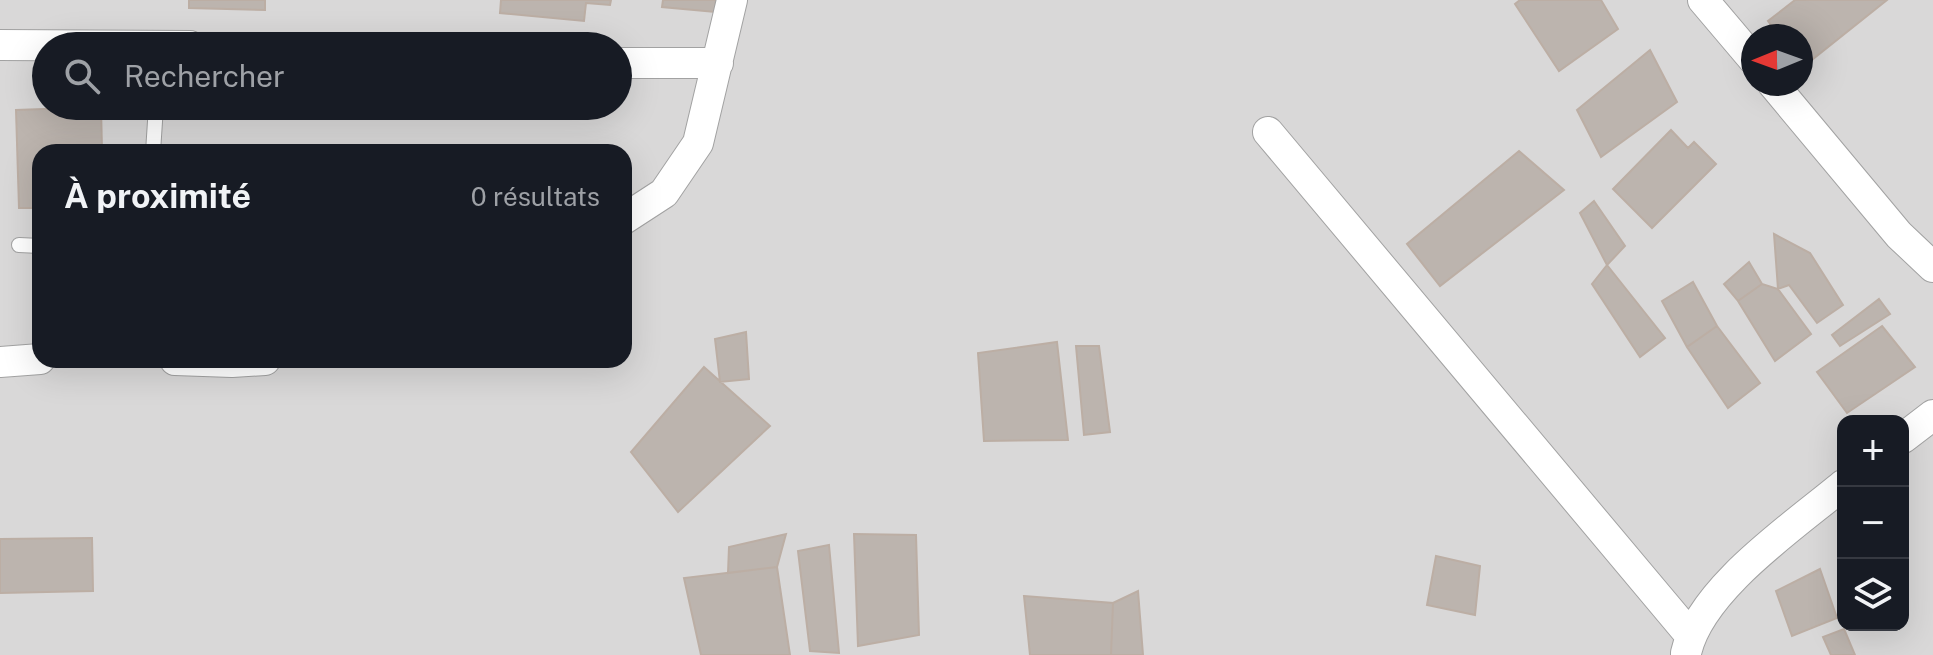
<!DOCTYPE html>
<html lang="fr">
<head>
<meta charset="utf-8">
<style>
  :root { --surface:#171b24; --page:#20242c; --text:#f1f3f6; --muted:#9ea1a6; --line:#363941 }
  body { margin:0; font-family:"Public Sans",sans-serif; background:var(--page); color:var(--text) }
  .controls { position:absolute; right:24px; bottom:24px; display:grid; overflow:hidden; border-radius:16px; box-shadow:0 8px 32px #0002 }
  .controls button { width:72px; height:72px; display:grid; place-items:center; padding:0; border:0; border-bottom:2px solid var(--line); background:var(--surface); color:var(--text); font:40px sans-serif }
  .compass { position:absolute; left:1741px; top:24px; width:72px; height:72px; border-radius:50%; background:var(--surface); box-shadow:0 8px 32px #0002; rotate:269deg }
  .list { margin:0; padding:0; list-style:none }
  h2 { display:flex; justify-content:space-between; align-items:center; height:104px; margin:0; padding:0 32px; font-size:34px }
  h2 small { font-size:26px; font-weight:400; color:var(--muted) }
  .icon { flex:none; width:44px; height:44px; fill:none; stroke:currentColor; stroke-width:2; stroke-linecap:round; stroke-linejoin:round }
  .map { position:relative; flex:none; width:1933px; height:655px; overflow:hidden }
  .search { position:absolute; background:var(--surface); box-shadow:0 8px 32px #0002; left:32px; top:32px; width:600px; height:88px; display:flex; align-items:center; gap:20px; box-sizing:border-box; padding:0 28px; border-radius:44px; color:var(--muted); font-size:30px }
  .panel { position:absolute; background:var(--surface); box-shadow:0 8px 32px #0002; left:32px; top:144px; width:600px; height:224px; border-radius:24px }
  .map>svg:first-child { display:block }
</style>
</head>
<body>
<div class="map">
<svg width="1933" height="655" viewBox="0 0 1933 655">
  <rect width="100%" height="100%" fill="#ece8e1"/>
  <path fill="#d9d8d8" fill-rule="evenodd" d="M0 0H1933V655H0ZM1753 36H1801V84H1753ZM46 46H618V106H46ZM40 152H624V360H40ZM1843 421H1903V625H1843Z"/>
  <path fill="#bcb4ae" stroke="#bcaea4" stroke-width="2" d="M189 0H265V10L189 8Z
    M501 0H611L610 5 586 3 584 21 500 13Z
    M663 0H716L715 12 662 7Z
    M1520 0H1601L1618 29 1559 71 1515 4Z
    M1795 0H1887L1803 67 1801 64V36H1779L1768 21Z
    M1650 50 1677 102 1601 157 1577 110Z
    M101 107 102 150 40 152V208H19L16 110Z
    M1671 130 1688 148 1694 142 1716 164 1652 228 1613 189Z
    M1519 151 1564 190 1440 286 1407 244Z
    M1594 201 1625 246 1607 265 1580 213Z
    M1774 234 1810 253 1843 305 1817 323 1789 285 1778 289Z
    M1749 262 1762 284 1738 301 1724 284Z
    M1607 265 1665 338 1640 357 1592 284Z
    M1693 282 1717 326 1687 347 1662 301Z
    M1762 284 1778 289 1811 334 1775 361 1738 301Z
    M1879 299 1890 314 1840 346 1832 335Z
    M1717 326 1760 383 1728 408 1687 347Z
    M1882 326 1915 367 1847 413 1817 372Z
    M746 332 749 379 720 382 715 339Z
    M1057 342 1068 440 984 441 978 353Z
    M1076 346H1099L1110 432 1084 435Z
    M704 367 770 426 678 512 631 452Z
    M786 534 777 567 728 573 729 547Z
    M854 534 916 535 919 635 858 646Z
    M92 538 93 591 0 593V539Z
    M829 545 839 653 810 651 798 551Z
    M1436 556 1480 566 1475 615 1427 605Z
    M777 567 790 655H701L684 578Z
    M1820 569 1837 618 1792 636 1776 591Z
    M1138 591 1143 655H1111L1113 603Z
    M1024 596 1113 603 1111 655H1030Z
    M1844 629 1855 655H1831L1823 637Z"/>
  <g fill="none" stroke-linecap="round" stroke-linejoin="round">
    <defs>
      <path id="lane" d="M153 152 156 106
        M19 245 40 246"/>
      <path id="street" d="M1703 0 1753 59
        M0 45 190 46
        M618 63H718
        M1773 84 1899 235 1933 267
        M1268 132 1690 635
        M624 219 664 193 698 143 732 0
        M175 360 232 362 265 360
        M0 362 40 359
        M1903 438 1933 415
        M1686 653C1700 589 1794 526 1843 485"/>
    </defs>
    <use href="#lane" stroke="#a2a2a2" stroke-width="16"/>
    <use href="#street" stroke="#a2a2a2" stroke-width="32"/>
    <use href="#lane" stroke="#fff" stroke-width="14"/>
    <use href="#street" stroke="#fff" stroke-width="30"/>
  </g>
</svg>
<div class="controls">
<button>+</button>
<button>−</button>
<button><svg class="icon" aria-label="layers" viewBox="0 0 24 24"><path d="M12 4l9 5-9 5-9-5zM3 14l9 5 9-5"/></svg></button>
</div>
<svg class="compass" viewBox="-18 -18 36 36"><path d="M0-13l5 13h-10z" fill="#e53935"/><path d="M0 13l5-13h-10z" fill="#9ea1a6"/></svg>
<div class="search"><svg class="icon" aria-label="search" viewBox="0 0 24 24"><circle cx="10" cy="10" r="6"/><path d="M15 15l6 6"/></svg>Rechercher</div>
<section class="panel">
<h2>À proximité<small>0 résultats</small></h2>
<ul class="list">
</ul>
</section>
</div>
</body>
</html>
